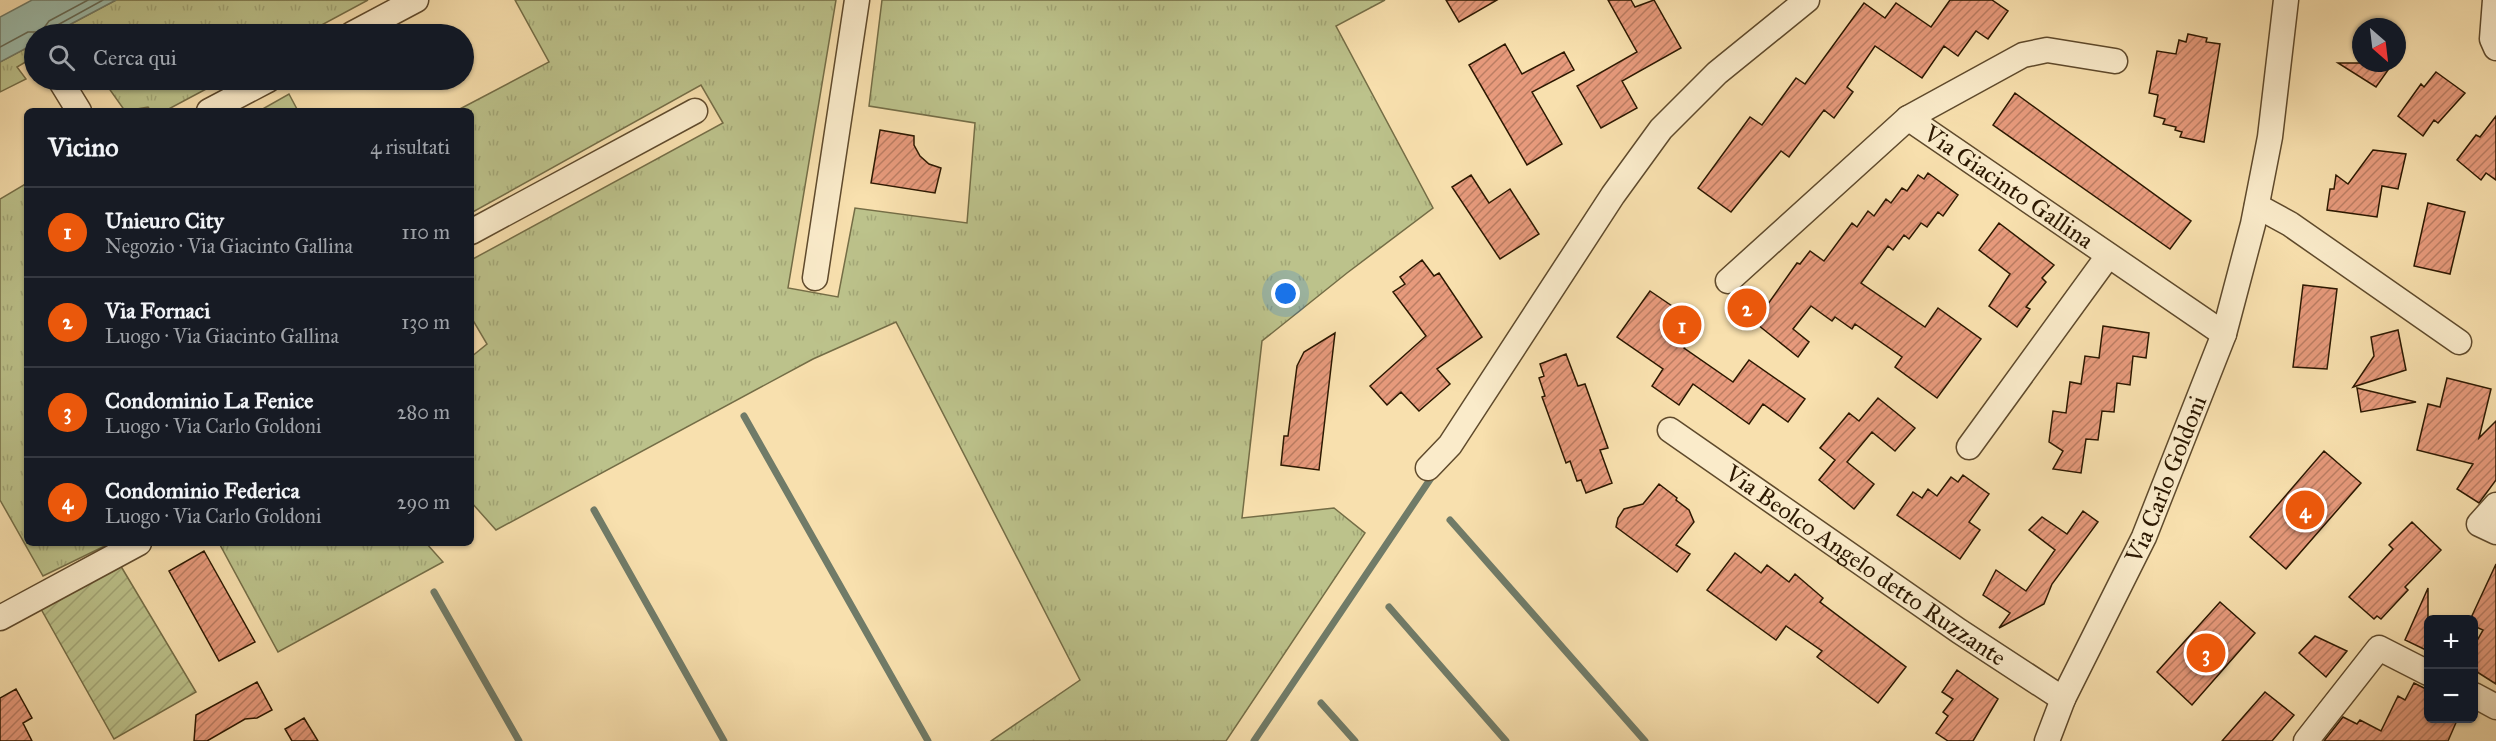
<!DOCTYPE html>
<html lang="it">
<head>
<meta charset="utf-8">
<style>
  :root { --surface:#171b24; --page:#242831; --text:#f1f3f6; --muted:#9ea1a6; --line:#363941; --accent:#ea580c }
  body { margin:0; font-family:"IM FELL Great Primer",serif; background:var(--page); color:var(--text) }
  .controls { position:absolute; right:18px; bottom:18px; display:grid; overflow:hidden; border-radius:9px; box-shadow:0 2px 4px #0004 }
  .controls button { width:54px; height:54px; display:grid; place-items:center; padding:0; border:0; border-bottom:2px solid var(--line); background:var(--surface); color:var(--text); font:30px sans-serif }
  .compass { position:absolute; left:2352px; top:18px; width:54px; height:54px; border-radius:50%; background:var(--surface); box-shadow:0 2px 4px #0004; rotate:152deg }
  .you { position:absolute; left:1286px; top:294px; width:21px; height:21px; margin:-15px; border:4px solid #fff; border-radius:50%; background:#1a73e8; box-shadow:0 0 0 9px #1a73e833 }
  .badge { display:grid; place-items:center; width:39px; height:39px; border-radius:50%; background:var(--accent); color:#fff; font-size:20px; font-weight:700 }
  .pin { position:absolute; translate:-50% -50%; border:3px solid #fff; box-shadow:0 2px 6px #0006 }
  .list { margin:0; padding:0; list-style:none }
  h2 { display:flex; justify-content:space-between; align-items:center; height:78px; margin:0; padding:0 24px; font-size:26px }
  h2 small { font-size:20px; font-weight:400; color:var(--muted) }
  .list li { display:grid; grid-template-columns:39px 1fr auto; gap:18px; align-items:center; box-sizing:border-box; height:90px; padding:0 24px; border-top:2px solid var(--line) }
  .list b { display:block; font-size:22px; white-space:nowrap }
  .list p { margin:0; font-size:20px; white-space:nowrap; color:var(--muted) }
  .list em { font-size:20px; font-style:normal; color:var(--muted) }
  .icon { flex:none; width:33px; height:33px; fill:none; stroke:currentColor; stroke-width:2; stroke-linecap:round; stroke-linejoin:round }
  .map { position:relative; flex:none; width:2496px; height:741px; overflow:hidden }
  .search { position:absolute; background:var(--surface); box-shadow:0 2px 4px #0004; left:24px; top:24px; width:450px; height:66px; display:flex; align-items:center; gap:15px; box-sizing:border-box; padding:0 21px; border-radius:33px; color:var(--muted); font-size:22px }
  .panel { position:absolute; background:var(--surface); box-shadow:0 2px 4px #0004; left:24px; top:108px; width:450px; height:438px; border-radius:9px }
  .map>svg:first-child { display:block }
</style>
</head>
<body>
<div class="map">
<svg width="2496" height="741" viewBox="0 0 2496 741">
  <defs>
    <pattern id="grass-tufts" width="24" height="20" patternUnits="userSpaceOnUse" patternTransform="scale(1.5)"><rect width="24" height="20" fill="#bcc28b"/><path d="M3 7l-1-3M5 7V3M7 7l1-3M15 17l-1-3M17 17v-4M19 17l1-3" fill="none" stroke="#a2a676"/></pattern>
    <pattern id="garden-furrows" width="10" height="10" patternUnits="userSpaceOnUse" patternTransform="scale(1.5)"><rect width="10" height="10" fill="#bcc28b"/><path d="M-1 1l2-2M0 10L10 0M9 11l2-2" fill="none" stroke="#a2a676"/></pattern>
    <pattern id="building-hatch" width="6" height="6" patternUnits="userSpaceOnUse" patternTransform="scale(1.5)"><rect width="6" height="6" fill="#e79a7c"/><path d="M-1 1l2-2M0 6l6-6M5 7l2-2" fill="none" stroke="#bb7d63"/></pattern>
  </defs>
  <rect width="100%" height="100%" fill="#f8e0ae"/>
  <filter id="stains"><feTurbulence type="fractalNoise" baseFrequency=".00333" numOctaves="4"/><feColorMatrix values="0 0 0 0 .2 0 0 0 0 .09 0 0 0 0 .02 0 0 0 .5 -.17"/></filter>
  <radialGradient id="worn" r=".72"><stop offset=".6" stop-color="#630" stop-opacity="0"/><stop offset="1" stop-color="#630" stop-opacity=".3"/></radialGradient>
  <path fill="url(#grass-tufts)" stroke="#746d46" stroke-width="1.5" d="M116 0H368L305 34H52Z
    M515 0H836L788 288 838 297 855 208 967 223 975 123 869 106 882 0H1385L1336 26 1433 208 1347 273 1262 341 1242 518 1334 508 1365 533 1226 741H991L1080 680 896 322 813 359 496 530 471 502V357L487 344 471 317V260L723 123 701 85 471 213V111H456L549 62Z
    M34 44V57L17 67 26 79 0 92V62Z
    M103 80H223L165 111H151L148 107 125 111Z
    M289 94 298 111H259Z
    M27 183V543H111L43 576 0 500V199Z
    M219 543H426L443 562 278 652Z"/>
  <path fill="url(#garden-furrows)" stroke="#746d46" stroke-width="1.5" d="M119 563 196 692 114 739 41 609Z"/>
  <path fill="#9dbdac" stroke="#707b68" stroke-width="1.5" d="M32 0H116L52 34H34V44L0 62V17Z"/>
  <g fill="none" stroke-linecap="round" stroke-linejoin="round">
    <path stroke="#646a56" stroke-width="1.5" d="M50 34 54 27 103 0
      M0 47 28 32H41L49 21 88 0"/>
    <path stroke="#707b68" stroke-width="7" d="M744 416 928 741
      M594 510 724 741
      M1450 520 1645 741
      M434 592 519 741
      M1389 607 1506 741
      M1321 703 1355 741
      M1254 741 1431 478"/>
  </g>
  <path fill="url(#building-hatch)" stroke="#2c1801" stroke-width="1.5" d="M1446 0H1497L1459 22Z
    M1608 0H1631L1635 7 1654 0 1681 48 1622 81 1637 108 1601 128 1577 86 1637 52Z
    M1950 0H1992L2008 11 1988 39 1976 31 1958 56 1944 46 1922 78 1875 46 1847 87 1853 92 1834 118 1824 110 1789 157 1781 151 1731 212 1698 188 1750 117 1762 125 1796 78 1805 84 1864 3 1885 18 1896 3 1931 27Z
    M2188 34 2207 38 2206 42 2220 44 2204 142 2180 137 2182 132 2175 130 2176 127 2163 124 2165 119 2154 116 2158 95 2149 93 2157 51 2176 54 2179 40 2186 42Z
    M1505 44 1522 74 1564 52 1574 70 1532 92 1562 144 1527 165 1469 65Z
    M2338 63H2393L2376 87Z
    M2436 72 2465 93 2438 123 2434 120 2423 136 2398 116 2421 84 2424 87Z
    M2015 93 2191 221 2170 249 1993 125Z
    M2496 116V180L2486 173 2481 180 2457 160 2476 135 2480 137Z
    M880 130 914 136V145L920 156 929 164 941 168 935 193 871 183Z
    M2373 150 2406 154 2398 189 2382 186 2377 217 2327 210 2330 189H2334L2336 175 2348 184Z
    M1928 173 1958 195 1943 216 1938 212 1927 227 1921 223 1909 239 1904 235 1893 250 1888 246 1861 283 1925 327 1938 308 1981 339 1937 398 1895 367 1902 357 1855 324 1852 329 1835 317 1832 321 1811 306 1793 329 1809 342 1798 357 1758 325V318L1797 263 1800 264 1810 251 1824 261 1852 223 1857 227 1868 211 1874 216 1886 199 1891 203 1902 188 1907 191 1918 175 1924 179Z
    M1471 175 1489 203 1510 189 1539 234 1500 259 1452 187Z
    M2428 203 2465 212 2450 274 2414 266Z
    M1999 223 2054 265 2042 278 2046 282 2026 307 2030 309 2017 327 1989 306 2010 274 1979 250Z
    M1422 260 1434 276 1439 273 1482 337 1437 369 1450 384 1419 411 1401 392 1387 405 1370 386 1426 336 1393 292 1405 284 1400 277Z
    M2303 285 2337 289 2327 369 2293 367Z
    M1650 291 1700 325 1684 348 1733 382 1749 360 1805 399 1788 422 1763 404 1749 424 1693 384 1679 405 1652 386 1663 369 1617 337Z
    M2103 326 2149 333 2146 358 2133 356 2130 385 2117 383 2114 412 2102 411 2098 440 2086 439 2081 473 2053 469 2063 451 2049 442 2053 411 2066 413 2070 382 2081 384 2085 356 2099 358Z
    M2398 330 2406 370 2353 387 2374 356 2371 337Z
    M1335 333 1319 470 1281 465 1284 436H1288L1297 366 1304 352Z
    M1566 354 1578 386 1585 384 1608 448 1600 450 1612 483 1586 493 1581 480 1577 481 1570 461 1566 463 1542 397 1545 396 1539 378 1544 376 1540 364Z
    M2447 378 2491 389 2479 438 2496 421V480L2479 503 2457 489 2473 464 2417 450 2428 404 2440 407Z
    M2357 388 2416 402 2361 412Z
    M1878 398 1915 428 1895 451 1872 432 1847 462 1874 484 1854 509 1819 480 1835 460 1820 448 1849 413 1859 421Z
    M2324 451 2361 483 2286 569 2250 537Z
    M1963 475 1989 494 1969 522 1980 530 1960 559 1897 515 1913 492 1922 498 1928 489 1937 496 1951 477 1958 482Z
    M1659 484 1677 498 1676 500 1689 510 1694 522 1676 545 1690 554 1677 572 1616 527 1618 518 1624 509 1643 504Z
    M2083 511 2098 522 2052 584 2044 604 1999 628 2010 613 1983 595 1996 570 2026 591 2055 550 2029 530 2042 517 2067 534Z
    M2412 522 2441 550 2405 587 2408 590 2381 619 2377 616 2374 619 2349 597 2393 549 2389 545Z
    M204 551 255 642 219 661 169 571Z
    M1735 553 1761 573 1767 565 1789 582 1795 574 1823 598 1820 602 1906 667 1878 703 1817 657 1822 651 1786 626 1776 640 1707 590Z
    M2496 564V684L2474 670V646L2483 630 2474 626V620H2470Z
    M2428 588V651L2405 640Z
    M2220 602 2255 633 2192 705 2157 672Z
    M2315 636 2347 651 2326 677 2299 653Z
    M1957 670 1998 699 1973 741H1948L1936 733 1948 716 1943 712 1953 699 1942 692Z
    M257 682 272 710 257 718 245 719 207 741H194L196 715Z
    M2414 683 2428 690V718H2458L2448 741H2324L2343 717 2357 724 2360 720 2381 731 2398 696 2405 700Z
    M16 689 32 718 23 723 32 741H0V698Z
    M2265 692 2294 715 2272 741H2222Z
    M304 718 318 741H292L285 729Z"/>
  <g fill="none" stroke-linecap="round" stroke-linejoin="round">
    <defs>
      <g id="street">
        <path d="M2495 0 2492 39 2496 48"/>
        <path d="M352 34 416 0"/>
        <path d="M60 80 79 111"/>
        <path d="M209 111 268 80"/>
        <path id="s1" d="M1908 118 2224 334"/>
        <path d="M2257 206 2290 224 2459 342"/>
        <path d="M471 232 695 111"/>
        <path d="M815 278 857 0"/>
        <path d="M1728 281 1908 118 2023 55 2047 50 2115 61"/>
        <path id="s2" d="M1670 430 1959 631 2063 699"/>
        <path d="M1969 447 2108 256"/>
        <path d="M1428 468 1450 445 1613 195 1661 129 1717 73 1807 0"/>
        <path d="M2496 505 2479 524 2496 532"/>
        <path d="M0 618 139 543"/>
        <path d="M2474 695 2496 707"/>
        <path id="s3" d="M2047 741 2063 699 2144 537 2224 334 2253 224 2270 137 2286 0"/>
        <path d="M2306 741 2379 648 2428 673"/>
      </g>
    </defs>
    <use href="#street" stroke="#5f4a2c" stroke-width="27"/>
    <use href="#street" stroke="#faebca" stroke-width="24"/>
  </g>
  <g text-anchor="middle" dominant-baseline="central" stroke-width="6" stroke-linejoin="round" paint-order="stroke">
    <g font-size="24" fill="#2c1801" stroke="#faebca">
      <text stroke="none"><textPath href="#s1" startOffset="122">Via Giacinto Gallina</textPath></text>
      <text stroke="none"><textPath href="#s3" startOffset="288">Via Carlo Goldoni</textPath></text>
      <text stroke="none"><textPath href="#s2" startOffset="238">Via Beolco Angelo detto Ruzzante</textPath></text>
    </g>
  </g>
  <rect width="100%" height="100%" filter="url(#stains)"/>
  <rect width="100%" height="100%" fill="url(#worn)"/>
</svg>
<div class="controls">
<button>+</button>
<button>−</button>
</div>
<svg class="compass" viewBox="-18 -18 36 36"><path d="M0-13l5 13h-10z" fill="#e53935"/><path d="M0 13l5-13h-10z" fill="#9ea1a6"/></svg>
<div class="you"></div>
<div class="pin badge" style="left:1682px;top:325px">1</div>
<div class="pin badge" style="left:1747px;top:308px">2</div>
<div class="pin badge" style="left:2206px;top:653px">3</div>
<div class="pin badge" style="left:2305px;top:510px">4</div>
<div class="search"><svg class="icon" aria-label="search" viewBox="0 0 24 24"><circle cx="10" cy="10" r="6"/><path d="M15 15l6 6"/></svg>Cerca qui</div>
<section class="panel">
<h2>Vicino<small>4 risultati</small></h2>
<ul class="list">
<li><span class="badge">1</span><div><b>Unieuro City</b><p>Negozio · Via Giacinto Gallina</p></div><em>110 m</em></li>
<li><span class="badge">2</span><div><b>Via Fornaci</b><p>Luogo · Via Giacinto Gallina</p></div><em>130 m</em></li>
<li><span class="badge">3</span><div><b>Condominio La Fenice</b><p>Luogo · Via Carlo Goldoni</p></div><em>280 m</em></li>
<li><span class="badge">4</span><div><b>Condominio Federica</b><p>Luogo · Via Carlo Goldoni</p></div><em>290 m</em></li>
</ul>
</section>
</div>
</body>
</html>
